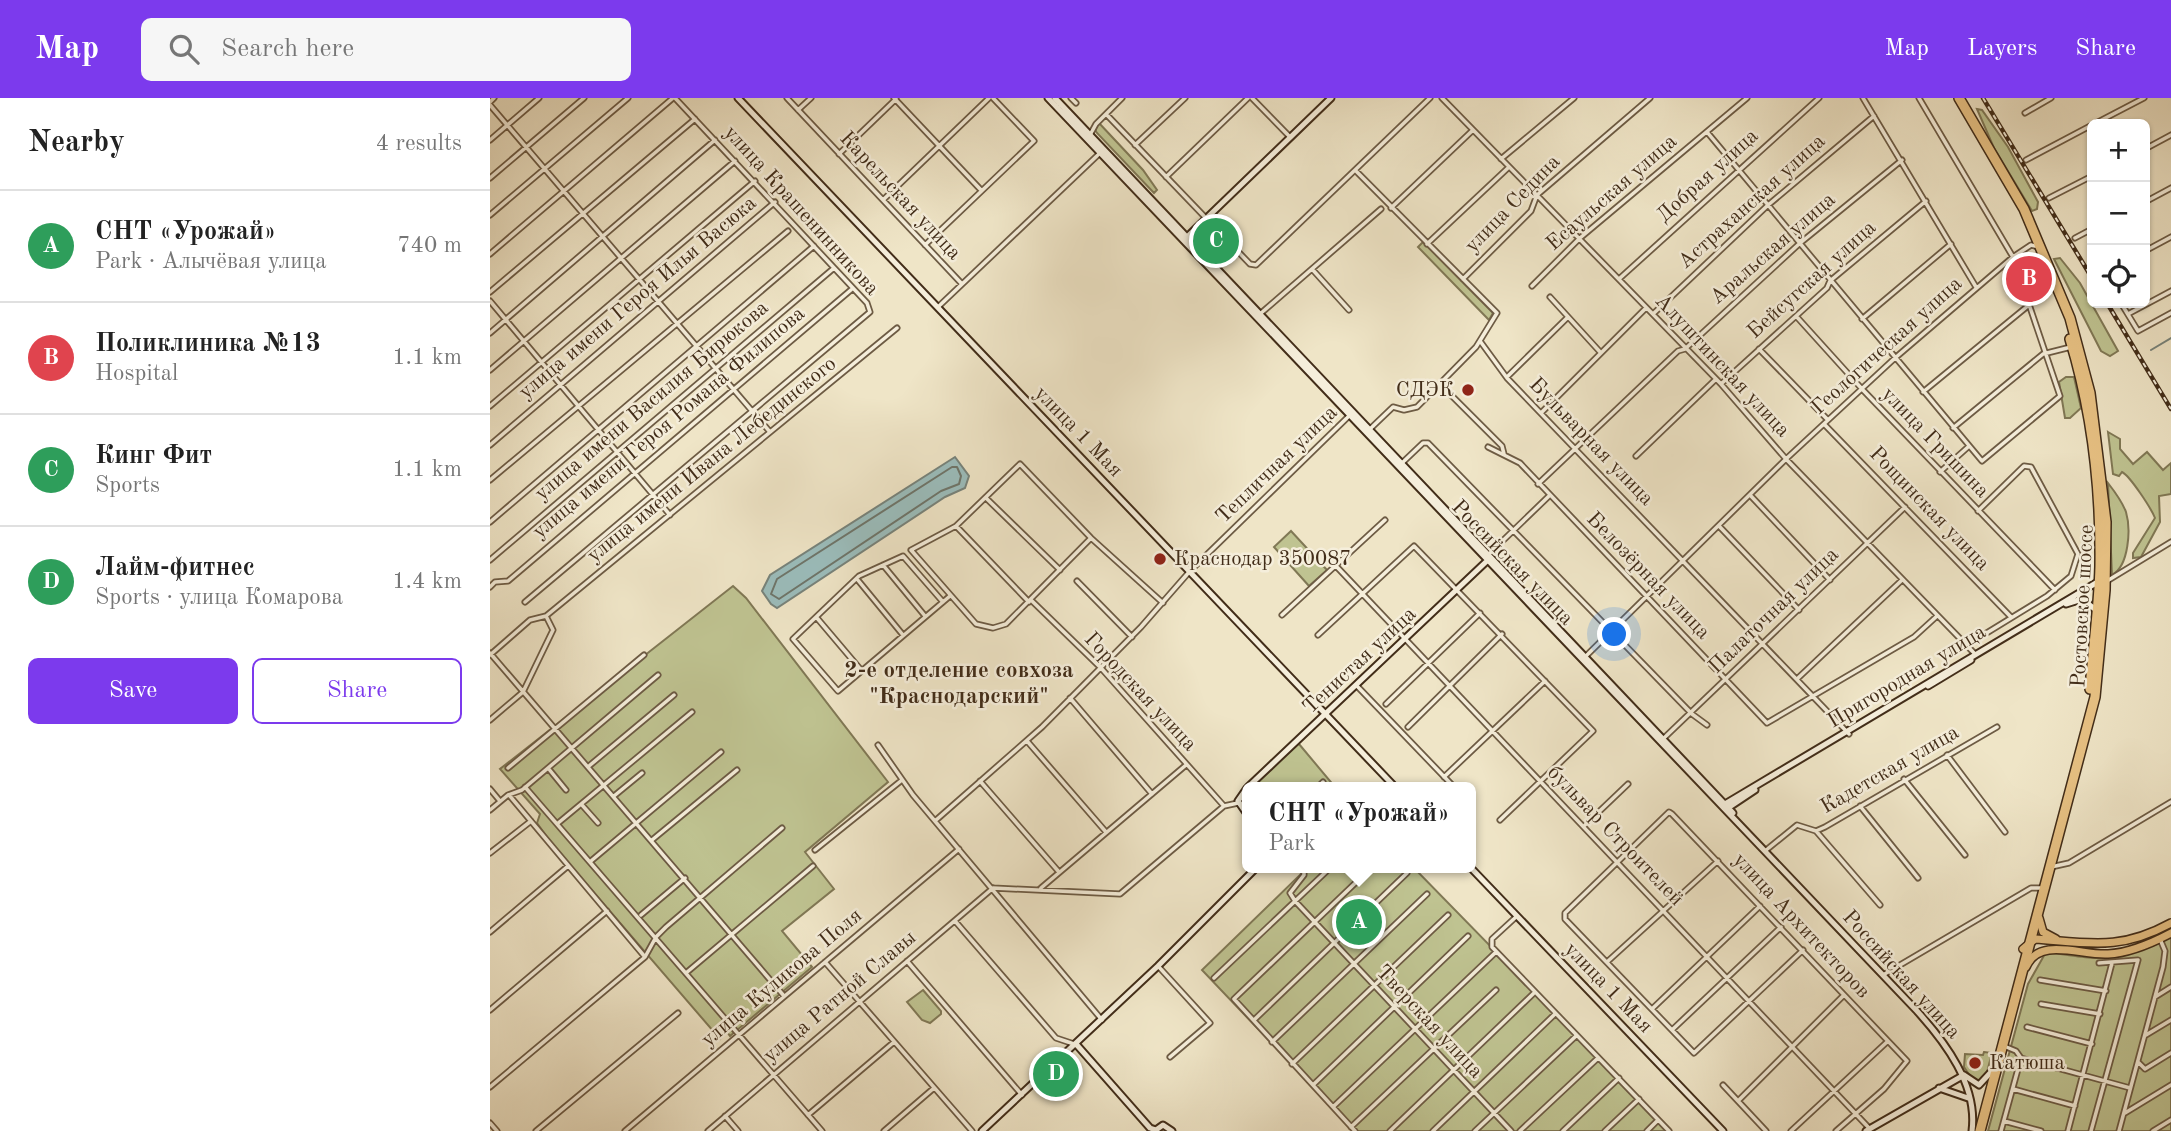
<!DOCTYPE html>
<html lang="en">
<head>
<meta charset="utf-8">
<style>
  :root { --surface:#fff; --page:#f6f6f6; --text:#222; --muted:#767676; --line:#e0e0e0; --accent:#7c3aed }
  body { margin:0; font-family:"Old Standard TT",serif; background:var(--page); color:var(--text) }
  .controls { position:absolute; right:21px; top:21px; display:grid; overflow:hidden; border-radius:10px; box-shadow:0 2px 5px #0004 }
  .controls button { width:63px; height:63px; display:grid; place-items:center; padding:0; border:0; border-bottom:2px solid var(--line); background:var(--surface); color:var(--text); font:35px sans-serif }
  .you { position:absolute; left:1125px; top:537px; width:24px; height:24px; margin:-18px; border:5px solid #fff; border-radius:50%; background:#1a73e8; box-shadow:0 0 0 10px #1a73e833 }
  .badge { display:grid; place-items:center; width:46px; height:46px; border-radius:50%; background:var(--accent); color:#fff; font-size:23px; font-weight:700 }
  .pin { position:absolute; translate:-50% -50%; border:4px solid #fff; box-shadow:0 2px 7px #0006 }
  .popup { position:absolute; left:752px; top:684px; width:234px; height:91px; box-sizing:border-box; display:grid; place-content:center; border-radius:10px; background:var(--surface); filter:drop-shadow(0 2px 5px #0005); font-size:23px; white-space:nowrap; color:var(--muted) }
  .popup b { font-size:26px; color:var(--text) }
  .popup::after { content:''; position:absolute; left:50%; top:100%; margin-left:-14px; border:14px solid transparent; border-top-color:var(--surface) }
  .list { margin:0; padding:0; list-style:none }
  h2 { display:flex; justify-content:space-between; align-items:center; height:91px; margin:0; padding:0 28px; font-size:30px }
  h2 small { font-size:23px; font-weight:400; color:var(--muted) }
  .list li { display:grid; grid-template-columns:46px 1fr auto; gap:21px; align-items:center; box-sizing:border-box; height:112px; padding:0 28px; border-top:2px solid var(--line) }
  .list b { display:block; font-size:26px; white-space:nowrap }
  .list p { margin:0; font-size:23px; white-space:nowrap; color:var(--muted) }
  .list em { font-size:23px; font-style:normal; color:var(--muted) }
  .actions { display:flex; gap:14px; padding:21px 28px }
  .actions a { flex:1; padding:16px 0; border:2px solid var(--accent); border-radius:10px; text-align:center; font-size:24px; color:var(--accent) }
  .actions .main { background:var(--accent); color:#fff }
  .icon { flex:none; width:38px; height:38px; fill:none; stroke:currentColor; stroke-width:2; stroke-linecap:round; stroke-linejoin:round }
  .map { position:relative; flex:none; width:1681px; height:1033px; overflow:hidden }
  header { display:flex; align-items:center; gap:42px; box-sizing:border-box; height:98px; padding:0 35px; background:var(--accent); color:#fff }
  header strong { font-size:33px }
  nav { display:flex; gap:38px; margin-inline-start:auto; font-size:24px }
  .search { width:490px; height:63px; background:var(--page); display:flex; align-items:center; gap:18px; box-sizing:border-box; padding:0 24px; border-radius:10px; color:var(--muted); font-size:26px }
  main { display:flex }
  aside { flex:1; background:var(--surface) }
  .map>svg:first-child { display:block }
</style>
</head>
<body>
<header>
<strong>Map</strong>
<div class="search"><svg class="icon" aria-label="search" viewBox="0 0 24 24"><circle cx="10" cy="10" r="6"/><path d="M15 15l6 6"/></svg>Search here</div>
<nav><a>Map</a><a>Layers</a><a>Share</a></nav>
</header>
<main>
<aside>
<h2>Nearby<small>4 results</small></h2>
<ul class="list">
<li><span class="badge" style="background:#2e9e5b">A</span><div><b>СНТ «Урожай»</b><p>Park · Алычёвая улица</p></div><em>740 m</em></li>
<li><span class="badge" style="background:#e0444e">B</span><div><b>Поликлиника №13</b><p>Hospital</p></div><em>1.1 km</em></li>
<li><span class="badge" style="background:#2e9e5b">C</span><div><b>Кинг Фит</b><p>Sports</p></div><em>1.1 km</em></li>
<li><span class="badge" style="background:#2e9e5b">D</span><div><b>Лайм-фитнес</b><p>Sports · улица Комарова</p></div><em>1.4 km</em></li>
</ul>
<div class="actions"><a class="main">Save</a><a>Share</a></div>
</aside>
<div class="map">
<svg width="1681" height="1033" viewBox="0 0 1681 1033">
  <rect width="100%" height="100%" fill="#efe5c7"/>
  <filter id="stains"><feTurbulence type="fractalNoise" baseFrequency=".00286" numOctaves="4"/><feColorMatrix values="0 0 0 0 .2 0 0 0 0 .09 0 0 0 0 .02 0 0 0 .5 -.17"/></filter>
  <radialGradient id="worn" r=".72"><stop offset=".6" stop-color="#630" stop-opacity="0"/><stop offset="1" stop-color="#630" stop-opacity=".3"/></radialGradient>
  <path fill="#bfc391" stroke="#807855" stroke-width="2" d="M1487 11 1492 12 1518 49 1548 104 1547 111 1542 113 1504 50Z
    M609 25 653 72 667 92 664 95 607 35 604 30Z
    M933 144 1003 215 999 222 928 149Z
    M1570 160 1590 185 1628 253 1620 258 1611 253 1564 161Z
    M1576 279H1584L1591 310 1580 320H1575L1569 284Z
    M1618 334 1630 341V351L1643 366 1657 354 1673 372 1681 365V396L1669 398 1670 424 1651 459 1643 460V455L1665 420C1661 410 1640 378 1632 374L1629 378 1623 376Z
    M1618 385C1625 394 1632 403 1636 414 1641 431 1639 468 1622 477Z
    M801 433 837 472 819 488 784 449Z
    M243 488 256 500 398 684 315 754 344 791 292 833 322 869 240 938 237 934 230 941 62 746 47 725 50 716 10 671Z
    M809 646 845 689H760L805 647Z
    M810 770H924L1181 1033H865L712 872 811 776Z
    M1681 835V1033H1498L1538 886 1556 854C1621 863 1622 866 1681 835Z
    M433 892 451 913V916L440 925 432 922 417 904Z
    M1494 954 1502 955 1496 978 1490 983 1484 984 1474 969 1475 956 1493 957Z"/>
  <path fill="#9bbdbc" stroke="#77837b" stroke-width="2" d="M465 359 479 378 475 390 455 399 287 510 281 506 272 493 280 477Z"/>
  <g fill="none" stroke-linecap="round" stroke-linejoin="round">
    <path stroke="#6e756a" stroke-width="2" d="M462 369H467L471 378 469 386 451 393 289 501 281 496 287 481Z"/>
    <path stroke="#77837b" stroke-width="2" d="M1661 252 1681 240"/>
    <defs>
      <path id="street" d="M297 0 472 186
        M404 0 491 92
        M581 0 586 5
        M762 0 800 39
        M952 0 1231 286 1296 361 1485 556
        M1373 0 1486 189
        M0 4 4 0
        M0 7 280 334
        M308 12 321 0
        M1535 15 1561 0
        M616 16 760 166 766 167 940 0
        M1604 26 1654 0
        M1217 34 1492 363 1570 298 1523 159 1429 0
        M600 37 606 26 632 0
        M0 42 49 0
        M645 47 695 0
        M1655 51 1681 37
        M349 56 406 1
        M1011 61 1084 0
        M1536 62 1602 27
        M866 73 1007 215 986 249 927 309 914 312 903 309 880 331
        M676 79 758 0
        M0 80 94 0
        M1559 100 1602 78
        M393 102 499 0
        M1655 104 1681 90
        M901 110 983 32
        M0 117 138 0
        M1585 140 1602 131
        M937 146 1019 69
        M435 147 544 43 503 0
        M1655 153 1681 139
        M0 156 183 0
        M822 171 859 212
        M973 181 1041 113 1047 97 1160 0
        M1129 181 1329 0
        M1042 188 1090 140 1257 0
        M0 194 205 21
        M1060 199 1111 255
        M0 203 180 417
        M1631 205 1648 233 1681 215
        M448 209 610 55
        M770 216 891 111
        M1163 216 1277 108 1384 18
        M1638 216 1681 193
        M1306 218 1372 291 1565 492
        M1372 221 1461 146
        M0 235 225 42
        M990 243 1017 280 1359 636
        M1269 251 1338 322
        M0 272 245 63
        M1017 279 1078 219
        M950 286 1012 348 1014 356
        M1231 286 1337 190 1340 183 1436 103
        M1433 294 1539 207
        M0 308 265 83
        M1051 315 1156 210
        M1334 326 1520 518
        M1463 330 1553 256 1581 249
        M0 347 285 104
        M998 349 1030 365 1277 625 1424 539 1447 518
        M1146 358 1226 281
        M912 365 933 345H938L1202 616 1217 627
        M1450 374 1478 349
        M0 382 298 133
        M1048 386 1188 253 1195 251 1309 146 1412 62
        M1260 397 1340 482
        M496 400 570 472
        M0 424 324 148
        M466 428 539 504
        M1229 428 1309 512
        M601 440 516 526 503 530 486 526 421 452 466 428 530 366 601 440 673 505
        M998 457 1059 398
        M0 462 344 170
        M393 467 435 518
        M846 468 1380 1031
        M367 481 413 537
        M587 483 642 539
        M1617 483 1681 444
        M0 489 5 484 18 483 362 191
        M541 502 611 570 734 708
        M35 504 380 214 377 205 185 0
        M453 504 413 458 369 478 303 541 348 593 460 498
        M792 517 895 422
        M327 520 371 572
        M828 537 924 448 1103 633 1010 722
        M1477 547 1557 498 1581 478 1588 456 1541 369 1534 368 1488 413
        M0 555 294 898
        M0 557 40 522 56 518 407 230
        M1096 558 1296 361 1405 260 1523 159 1541 147 1545 148
        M1307 581 1412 482
        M867 588 964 689
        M580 600 662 696
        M896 606 990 515
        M0 622 33 594 63 532 56 518
        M918 629 1012 536
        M1174 640 1415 409
        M537 643 616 734
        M388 647 423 697 612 922
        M1457 657 1515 734
        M99 668 184 597
        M18 670 154 557
        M58 670 76 692
        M954 679 1055 583
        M1414 681 1475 757
        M490 683 569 774
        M35 689 332 1033
        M828 689 833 684
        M0 691 10 703
        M19 697 155 859
        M124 698 152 675
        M92 707 108 725
        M1370 708 1428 780
        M0 712 18 697 32 692 168 577
        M445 723 552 629 651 529 700 473 861 316
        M67 726 202 614
        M1094 728 1138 686
        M1326 733 1390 807
        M162 742 247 672
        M325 752 412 682
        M1275 753 1307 727 1326 733 1335 729 1507 629
        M0 755 41 723
        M101 763 231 654
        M1561 769 1579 765 1681 704
        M814 770V777L800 795 805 803 1021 1033
        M503 790 630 796 734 708 748 705
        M551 790 696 667
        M151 817 195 780
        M1027 818 1002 841V849L1179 1033
        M465 823 566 940 584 946
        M0 834 78 768
        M1313 852 1204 955 1075 821V815L1179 714 1182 716 1417 963 1394 991 1346 1033
        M417 863 532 997
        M335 864 482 1033
        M1117 864 1228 763
        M668 868 720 925 680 959
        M196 875 323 768
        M1393 877 1541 790H1550
        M724 880 840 770
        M1550 882 1616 893
        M1665 899 1681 889
        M1551 906 1610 916
        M1162 911 1270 808
        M0 912 117 813
        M764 922 917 775
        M1537 929 1602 946
        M1182 932 1291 829
        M1656 937 1681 922
        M782 944 937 796
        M1514 948 1526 953 1531 960
        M1531 960 1640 990
        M1648 964 1655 971 1681 955
        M802 966 958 817
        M823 987 978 838
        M1233 987 1276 1033
        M0 989 155 859 166 839 176 829 292 730
        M1523 991 1585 1008
        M1248 1003 1354 897
        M843 1009 1006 854
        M1635 1015 1681 987
        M318 1017 404 944
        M235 1018 248 1033
        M1514 1023 1551 1033
        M0 1025 7 1033
        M861 1029 1006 892
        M46 1033 188 915
        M135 1033 469 751
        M218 1033 503 790
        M394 1033 444 990
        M865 1033 744 901 881 770
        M900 1033 1044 895
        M943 1033 1065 916
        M985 1033 1086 938
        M1030 1033 1108 960
        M1073 1033 1129 980
        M1115 1033 1149 1001
        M1157 1033 1168 1022
        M1301 1033 1398 943
        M1511 1033 1531 960
        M1578 1033 1622 865
        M1601 1033 1648 862 1609 865
        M1629 1033 1673 869 1675 853 1670 841
        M1663 1033 1681 1022"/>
      <path id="secondary" d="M248 0 905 689
        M558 0 1427 913C1455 944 1488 987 1482 1033
        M565 0 1243 715
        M697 139 841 0
        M1576 506 1592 501 1606 512
        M1438 588 1481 562
        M758 689 999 461
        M757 690 748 703 757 716
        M1235 706 1611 482
        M1238 710 1265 692
        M981 770 1233 1033
        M586 946 660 1030 666 1032 673 1027 682 1033
        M1474 977 1489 987 1501 974
        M1449 990 1478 1000
        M492 1033 668 868 766 770
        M1376 1033 1474 977"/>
      <path id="primary" d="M1549 820 1553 834 1566 841
        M1533 851 1545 841C1600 845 1630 853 1681 825
        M1536 869C1549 838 1592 858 1618 856 1640 855 1662 845 1681 835"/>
      <path id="highway" d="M1469 0 1534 111 1580 220 1600 295 1616 424 1615 492 1605 599 1490 1033
        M1580 241C1602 313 1611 393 1610 468 1609 509 1603 550 1600 591"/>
    </defs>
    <use href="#street" stroke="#6d5b44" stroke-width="7"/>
    <use href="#secondary" stroke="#422d19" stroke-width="9"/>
    <use href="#primary" stroke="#422d19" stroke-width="10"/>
    <use href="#highway" stroke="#422d19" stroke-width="12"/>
    <use href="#street" stroke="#f5eedb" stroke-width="3.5"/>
    <use href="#secondary" stroke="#f5eedb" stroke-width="5"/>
    <use href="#primary" stroke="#e8c284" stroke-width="7"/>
    <use href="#highway" stroke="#e8c284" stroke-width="9"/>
    <defs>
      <path id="rail" d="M1493 0 1602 180
        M1617 205 1681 311"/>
    </defs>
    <use href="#rail" stroke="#422d19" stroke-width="4.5"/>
    <use href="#rail" stroke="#f5eedb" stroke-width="2" stroke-dasharray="5" stroke-linecap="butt"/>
  </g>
  <g fill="#8f2418" stroke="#f5eedb" stroke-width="2.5">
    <circle cx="978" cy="292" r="7"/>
    <circle cx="670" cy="461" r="7"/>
    <circle cx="1485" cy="965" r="7"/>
  </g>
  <g text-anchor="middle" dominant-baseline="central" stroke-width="5" stroke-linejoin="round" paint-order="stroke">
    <g font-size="21" fill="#422d19" stroke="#f5eedb">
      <text transform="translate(1218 78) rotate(-42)">Добрая улица</text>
      <text transform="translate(1122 95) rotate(-41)">Есаульская улица</text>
      <text transform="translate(410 98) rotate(47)">Карельская улица</text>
      <text transform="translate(1262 104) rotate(-42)">Астраханская улица</text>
      <text transform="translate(1023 106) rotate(-46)">улица Седина</text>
      <text transform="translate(311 113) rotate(48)">улица Крашенинникова</text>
      <text transform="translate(1283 151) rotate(-41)">Аральская улица</text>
      <text transform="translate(1322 182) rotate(-42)">Бейсугская улица</text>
      <text transform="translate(148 200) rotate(-40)">улица имени Героя Ильи Васюка</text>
      <text transform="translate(1397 248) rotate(-42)">Геологическая улица</text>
      <text transform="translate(1232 268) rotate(47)">Алуштинская улица</text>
      <text transform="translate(162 303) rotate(-40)">улица имени Василия Бирюкова</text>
      <text transform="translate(179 325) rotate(-40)">улица имени Героя Романа Филипова</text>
      <text transform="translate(588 334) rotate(46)">улица 1 Мая</text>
      <text transform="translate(1101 344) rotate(46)">Бульварная улица</text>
      <text transform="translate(1445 345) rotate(46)">улица Гришина</text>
      <text transform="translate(222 362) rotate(-39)">улица имени Ивана Лебединского</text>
      <text transform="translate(787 367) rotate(-44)">Тепличная улица</text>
      <text transform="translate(1439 411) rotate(46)">Рощинская улица</text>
      <text transform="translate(1022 465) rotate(46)">Российская улица</text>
      <text transform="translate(1158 478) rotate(46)">Белозёрная улица</text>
      <text transform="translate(1593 508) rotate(-87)">Ростовское шоссе</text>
      <text transform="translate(1284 513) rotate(-44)">Палаточная улица</text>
      <text transform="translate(870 563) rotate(-43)">Тенистая улица</text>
      <text transform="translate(1417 579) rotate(-31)">Пригородная улица</text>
      <text transform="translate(650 594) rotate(47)">Городская улица</text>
      <text transform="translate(1400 672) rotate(-30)">Кадетская улица</text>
      <text transform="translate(1125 738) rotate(46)">бульвар Строителей</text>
      <text transform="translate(1311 828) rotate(47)">улица Архитекторов</text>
      <text transform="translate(1411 877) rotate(48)">Российская улица</text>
      <text transform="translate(292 880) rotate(-40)">улица Куликова Поля</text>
      <text transform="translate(1118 890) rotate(46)">улица 1 Мая</text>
      <text transform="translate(350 899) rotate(-40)">улица Ратной Славы</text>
      <text transform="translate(939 924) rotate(47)">Тверская улица</text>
    </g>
    <g font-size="21" fill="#422d19" stroke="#f5eedb" text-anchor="start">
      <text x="964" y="292" text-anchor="end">СДЭК</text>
      <text x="684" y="461">Краснодар 350087</text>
      <text x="1499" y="965">Катюша</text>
    </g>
    <g font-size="23" font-weight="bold" fill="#422d19" stroke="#f5eedb">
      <text x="469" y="572">2-е отделение совхоза<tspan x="469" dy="26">"Краснодарский"</tspan></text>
    </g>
  </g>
  <rect width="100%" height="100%" filter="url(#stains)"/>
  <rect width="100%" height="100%" fill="url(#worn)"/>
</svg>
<div class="controls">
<button>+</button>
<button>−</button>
<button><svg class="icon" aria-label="locate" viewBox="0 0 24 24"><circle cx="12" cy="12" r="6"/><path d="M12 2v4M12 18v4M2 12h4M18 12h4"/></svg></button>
</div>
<div class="you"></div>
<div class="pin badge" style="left:869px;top:824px;background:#2e9e5b">A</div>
<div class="popup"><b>СНТ «Урожай»</b>Park</div>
<div class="pin badge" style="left:1539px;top:181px;background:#e0444e">B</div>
<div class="pin badge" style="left:726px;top:143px;background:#2e9e5b">C</div>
<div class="pin badge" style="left:566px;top:976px;background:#2e9e5b">D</div>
</div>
</main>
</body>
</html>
